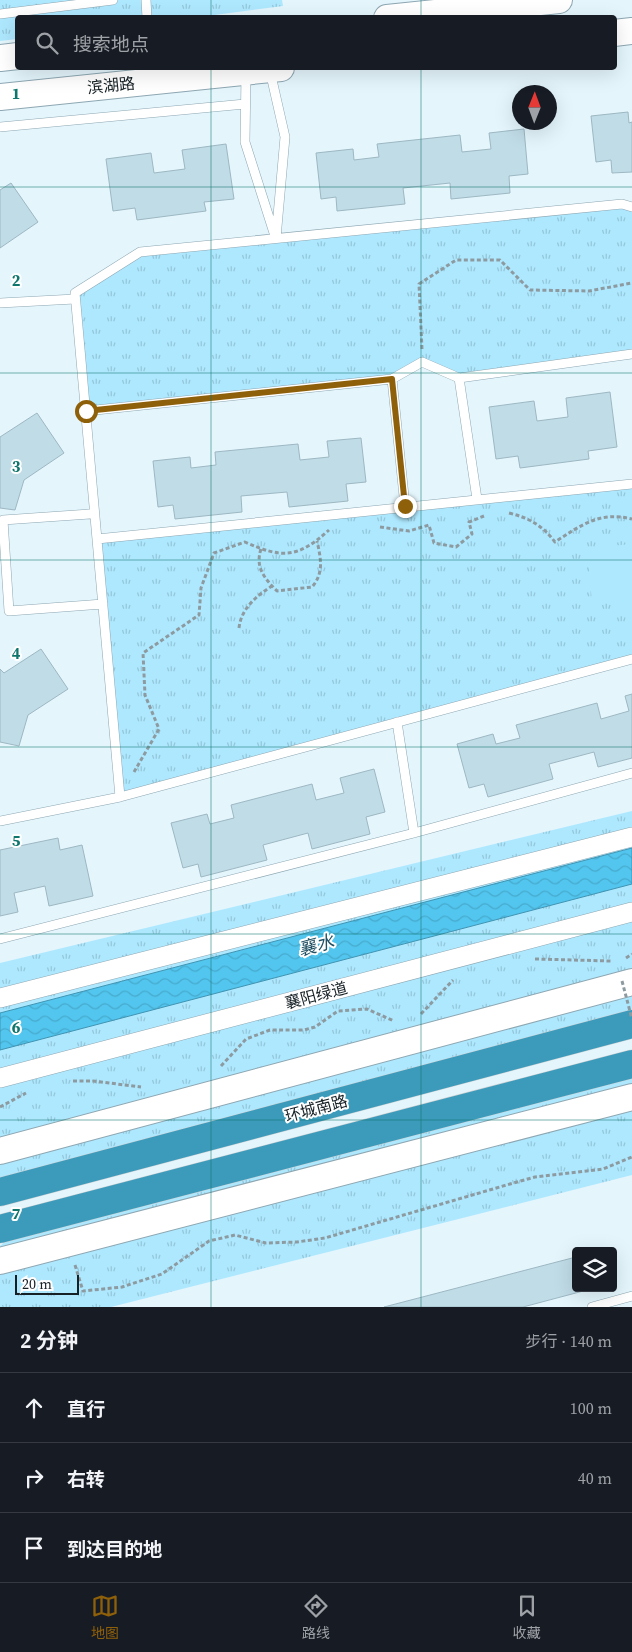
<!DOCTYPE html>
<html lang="zh">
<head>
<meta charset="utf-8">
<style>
  :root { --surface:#171b24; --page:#242831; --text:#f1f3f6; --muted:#9ea1a6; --line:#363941; --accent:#8f600a }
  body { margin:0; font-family:"Source Serif 4","Noto Sans SC",serif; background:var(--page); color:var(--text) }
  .controls { position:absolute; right:15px; bottom:15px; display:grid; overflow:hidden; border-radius:5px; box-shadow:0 5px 20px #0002 }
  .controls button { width:45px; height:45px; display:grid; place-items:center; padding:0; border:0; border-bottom:1px solid var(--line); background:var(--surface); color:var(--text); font:25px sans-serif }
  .compass { position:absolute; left:512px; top:85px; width:45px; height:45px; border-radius:50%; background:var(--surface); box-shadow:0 5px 20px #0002; rotate:1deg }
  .scale { position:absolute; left:15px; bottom:12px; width:64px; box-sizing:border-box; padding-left:5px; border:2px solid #162025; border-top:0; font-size:14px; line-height:18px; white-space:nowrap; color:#162025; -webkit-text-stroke:4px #fff; paint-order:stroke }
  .stop { position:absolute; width:15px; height:15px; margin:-11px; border:4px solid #8f600a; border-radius:50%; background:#fff }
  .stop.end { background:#8f600a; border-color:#fff; box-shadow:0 1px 5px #0008 }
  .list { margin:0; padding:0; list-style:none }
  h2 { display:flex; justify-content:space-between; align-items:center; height:65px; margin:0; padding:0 20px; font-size:21px }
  h2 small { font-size:16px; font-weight:400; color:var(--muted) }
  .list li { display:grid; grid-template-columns:32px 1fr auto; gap:15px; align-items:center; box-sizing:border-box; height:70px; padding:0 20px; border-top:1px solid var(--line) }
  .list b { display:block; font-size:19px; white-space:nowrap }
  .list em { font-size:16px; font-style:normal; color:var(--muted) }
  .icon { flex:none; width:28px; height:28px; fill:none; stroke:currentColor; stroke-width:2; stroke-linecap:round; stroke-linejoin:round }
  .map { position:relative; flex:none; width:632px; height:1307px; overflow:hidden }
  .search { position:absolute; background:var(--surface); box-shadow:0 5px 20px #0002; left:15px; right:15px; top:15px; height:55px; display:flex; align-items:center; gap:12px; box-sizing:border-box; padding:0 18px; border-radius:5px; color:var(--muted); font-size:19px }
  .sheet { height:275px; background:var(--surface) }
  nav { display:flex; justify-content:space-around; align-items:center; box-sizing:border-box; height:70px; border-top:1px solid var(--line); background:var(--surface); font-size:14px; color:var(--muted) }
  nav a { display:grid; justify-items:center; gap:2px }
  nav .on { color:var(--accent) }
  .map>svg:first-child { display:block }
</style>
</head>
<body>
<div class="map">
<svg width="632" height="1307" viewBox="0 0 632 1307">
  <defs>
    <pattern id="park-tufts" width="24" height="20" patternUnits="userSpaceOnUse" patternTransform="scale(1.25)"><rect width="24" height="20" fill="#aee8ff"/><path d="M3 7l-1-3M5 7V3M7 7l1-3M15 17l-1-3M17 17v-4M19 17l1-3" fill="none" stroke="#95c7da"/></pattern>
    <pattern id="water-waves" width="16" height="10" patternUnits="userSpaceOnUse" patternTransform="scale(1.25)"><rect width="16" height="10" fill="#52c6ef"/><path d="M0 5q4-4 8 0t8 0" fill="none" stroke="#47aacd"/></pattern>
  </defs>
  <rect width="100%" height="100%" fill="#e4f5fc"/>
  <path fill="url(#park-tufts)" d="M0 0H282L283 6 192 18H18L17 39 0 41Z
    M632 207V354L459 378 422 362 392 379 86 411 75 293 140 252Z
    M632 484V659L120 797 97 539Z
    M632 811V1024L0 1192V963Z
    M632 1064V1175L111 1307H0V1246L27 1222Z"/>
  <path fill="#aee8ff" d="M632 544V598L592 602 587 548Z"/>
  <path fill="url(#water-waves)" stroke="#4094b2" d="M632 848V884L0 1050V1013Z"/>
  <path fill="#c0dce7" stroke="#9db8c3" d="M628 112 629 123 632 122V172L612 173 611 160 596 162 591 116Z
    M524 129 528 174 509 176 510 193 451 199 450 183 403 188 405 204 337 211 336 197 321 199 316 153 353 149 354 160 379 157 377 144 460 135 462 152 491 149 489 133Z
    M226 144 234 199 204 202 206 211 137 220 135 208 113 211 106 159 151 153 154 173 185 169 182 150Z
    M11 183 38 222 0 248V190Z
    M610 392 617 447 588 451 589 459 520 468 518 456 496 459 489 407 534 401 537 421 568 417 566 398Z
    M37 413 64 453 24 480 15 510 0 508V437Z
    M361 438 366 482 346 484 348 501 289 507 287 492 241 496 242 512 175 519 173 505 158 507 153 461 190 457 191 468 216 465 215 452 298 444 300 460 329 457 327 441Z
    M41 649 68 689 28 715 19 746 0 742V669L4 673Z
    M632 694V758L598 767 594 752 549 764 553 779 488 797 484 784 469 788 457 744 493 734 496 744 520 738 516 725 597 703 601 719 629 711 625 696Z
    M374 769 385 812 366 817 370 834 312 849 308 833 263 845 267 860 201 877 198 864 183 868 171 823 207 814 210 824 234 818 231 805 312 784 316 800 344 793 340 778Z
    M58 838 60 850 82 845 93 896 49 906 45 886 14 893 18 912 0 916V850Z
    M576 1257V1288L587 1290 523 1307H384Z"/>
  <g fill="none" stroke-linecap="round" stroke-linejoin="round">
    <defs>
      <path id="lane" d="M146 0 147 18
        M0 14 113 0
        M270 71 285 137 276 238
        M246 73 245 142 274 233
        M0 127 245 104
        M632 207 622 204 140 252 75 293 120 797 632 659
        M0 303 75 299
        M459 378 632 354
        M86 411 392 379
        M405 506 392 379 422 362 459 378 477 499
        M90 514 3 520 9 611 103 604
        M97 539 632 484
        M397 722 414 833
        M0 821 120 797
        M0 939 414 833 632 773
        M592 1307 632 1296"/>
      <path id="street" d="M0 998 632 837
        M0 1078 632 912"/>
      <path id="secondary" d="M387 18 559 0
        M614 33 632 31
        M0 58 18 56
        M0 97 281 68
        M0 1151 632 982
        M0 1261 632 1097"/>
      <path id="highway" d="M0 1192 632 1024
        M0 1229 632 1064"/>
    </defs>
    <use href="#lane" stroke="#8da7b2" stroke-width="10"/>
    <use href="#street" stroke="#8da7b2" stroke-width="20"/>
    <use href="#secondary" stroke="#8da7b2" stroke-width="28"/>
    <use href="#highway" stroke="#d0d2d3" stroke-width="29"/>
    <path stroke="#8d9ba1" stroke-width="3" stroke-dasharray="4 2.5" stroke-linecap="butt" d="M422 349 419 284 456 260H500L530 290 589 291 632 283
      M509 513C529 518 542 525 555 542 581 525 600 511 632 519
      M380 527 409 531 429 525 434 543 456 547 472 534 469 522 484 516
      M261 549C255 567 264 578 277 591L312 587C324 573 321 559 317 541
      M239 628C241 609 256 596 272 586
      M134 772 159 729 145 695 143 653 199 615 201 588 214 553 245 542C283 559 298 558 329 530
      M626 958 632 954
      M535 959 611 961
      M421 1014 453 980
      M221 1066 246 1039 270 1030H304L315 1027 338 1011 367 1009 394 1021
      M73 1081H93L141 1087
      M0 1107 26 1093
      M75 1265 83 1291 122 1287 162 1274 209 1241 235 1235 266 1243 297 1242 325 1238 510 1184 535 1177 603 1169 632 1157"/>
    <use href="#lane" stroke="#fff" stroke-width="9"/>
    <use href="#street" stroke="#fff" stroke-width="19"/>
    <use href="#secondary" stroke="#fff" stroke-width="26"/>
    <use href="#highway" stroke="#3c9abb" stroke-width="28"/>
    <path stroke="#8d9ba1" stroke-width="3" stroke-dasharray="4 2.5" stroke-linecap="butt" d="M622 981 632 1019"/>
  </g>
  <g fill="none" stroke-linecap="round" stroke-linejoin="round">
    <path stroke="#8f600a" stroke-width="6" d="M86 411 392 379 405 506"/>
  </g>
  <path fill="none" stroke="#0f766e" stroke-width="1" stroke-opacity="0.55" d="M211 0V18M421 0V18M211 68V1307M421 68V1307M0 187H632M0 373H632M0 560H632M0 747H632M0 934H632M0 1120H632"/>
  <g text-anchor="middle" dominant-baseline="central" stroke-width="4" stroke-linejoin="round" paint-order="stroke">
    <g font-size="16" fill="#162025" stroke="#fff">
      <text transform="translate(111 85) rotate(-6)">滨湖路</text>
      <text transform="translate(316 995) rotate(-15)">襄阳绿道</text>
      <text transform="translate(316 1108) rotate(-15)">环城南路</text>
    </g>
    <g font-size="18" font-style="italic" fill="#215163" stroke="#fff">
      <text transform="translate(316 945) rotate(-15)">襄水</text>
    </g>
  </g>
  <g font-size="16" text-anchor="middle" font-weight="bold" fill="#0f766e" stroke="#fff" stroke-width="4" stroke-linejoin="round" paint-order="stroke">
    <text x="16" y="99">1</text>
    <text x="16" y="286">2</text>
    <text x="16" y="472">3</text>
    <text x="16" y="659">4</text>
    <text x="16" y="846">5</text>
    <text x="16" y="1033">6</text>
    <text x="16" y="1219">7</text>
  </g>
</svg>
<div class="controls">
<button><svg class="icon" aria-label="layers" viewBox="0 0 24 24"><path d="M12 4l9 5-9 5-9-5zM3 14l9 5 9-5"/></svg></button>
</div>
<svg class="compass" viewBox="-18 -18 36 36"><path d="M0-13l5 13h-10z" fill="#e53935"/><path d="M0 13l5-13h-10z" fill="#9ea1a6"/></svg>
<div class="scale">20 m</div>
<div class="stop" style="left:86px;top:411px"></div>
<div class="stop end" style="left:405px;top:506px"></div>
<div class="search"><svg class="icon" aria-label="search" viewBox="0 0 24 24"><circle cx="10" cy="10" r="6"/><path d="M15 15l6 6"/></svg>搜索地点</div>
</div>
<section class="sheet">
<h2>2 分钟<small>步行 · 140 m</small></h2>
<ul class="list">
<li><svg class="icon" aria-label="ahead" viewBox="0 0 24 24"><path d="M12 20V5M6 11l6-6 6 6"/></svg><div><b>直行</b></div><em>100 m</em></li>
<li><svg class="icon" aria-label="right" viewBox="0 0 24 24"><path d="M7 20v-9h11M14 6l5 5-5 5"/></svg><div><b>右转</b></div><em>40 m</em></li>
<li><svg class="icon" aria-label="arrive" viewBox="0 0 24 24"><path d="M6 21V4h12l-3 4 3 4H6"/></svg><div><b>到达目的地</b></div></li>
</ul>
</section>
<nav>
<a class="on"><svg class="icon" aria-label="map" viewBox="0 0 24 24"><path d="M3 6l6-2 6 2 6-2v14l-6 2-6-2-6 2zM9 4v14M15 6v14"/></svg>地图</a>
<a><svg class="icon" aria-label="directions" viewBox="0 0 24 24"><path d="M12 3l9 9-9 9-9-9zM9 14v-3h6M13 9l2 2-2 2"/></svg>路线</a>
<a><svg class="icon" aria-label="saved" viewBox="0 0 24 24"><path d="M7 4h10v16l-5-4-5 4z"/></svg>收藏</a>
</nav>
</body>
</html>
